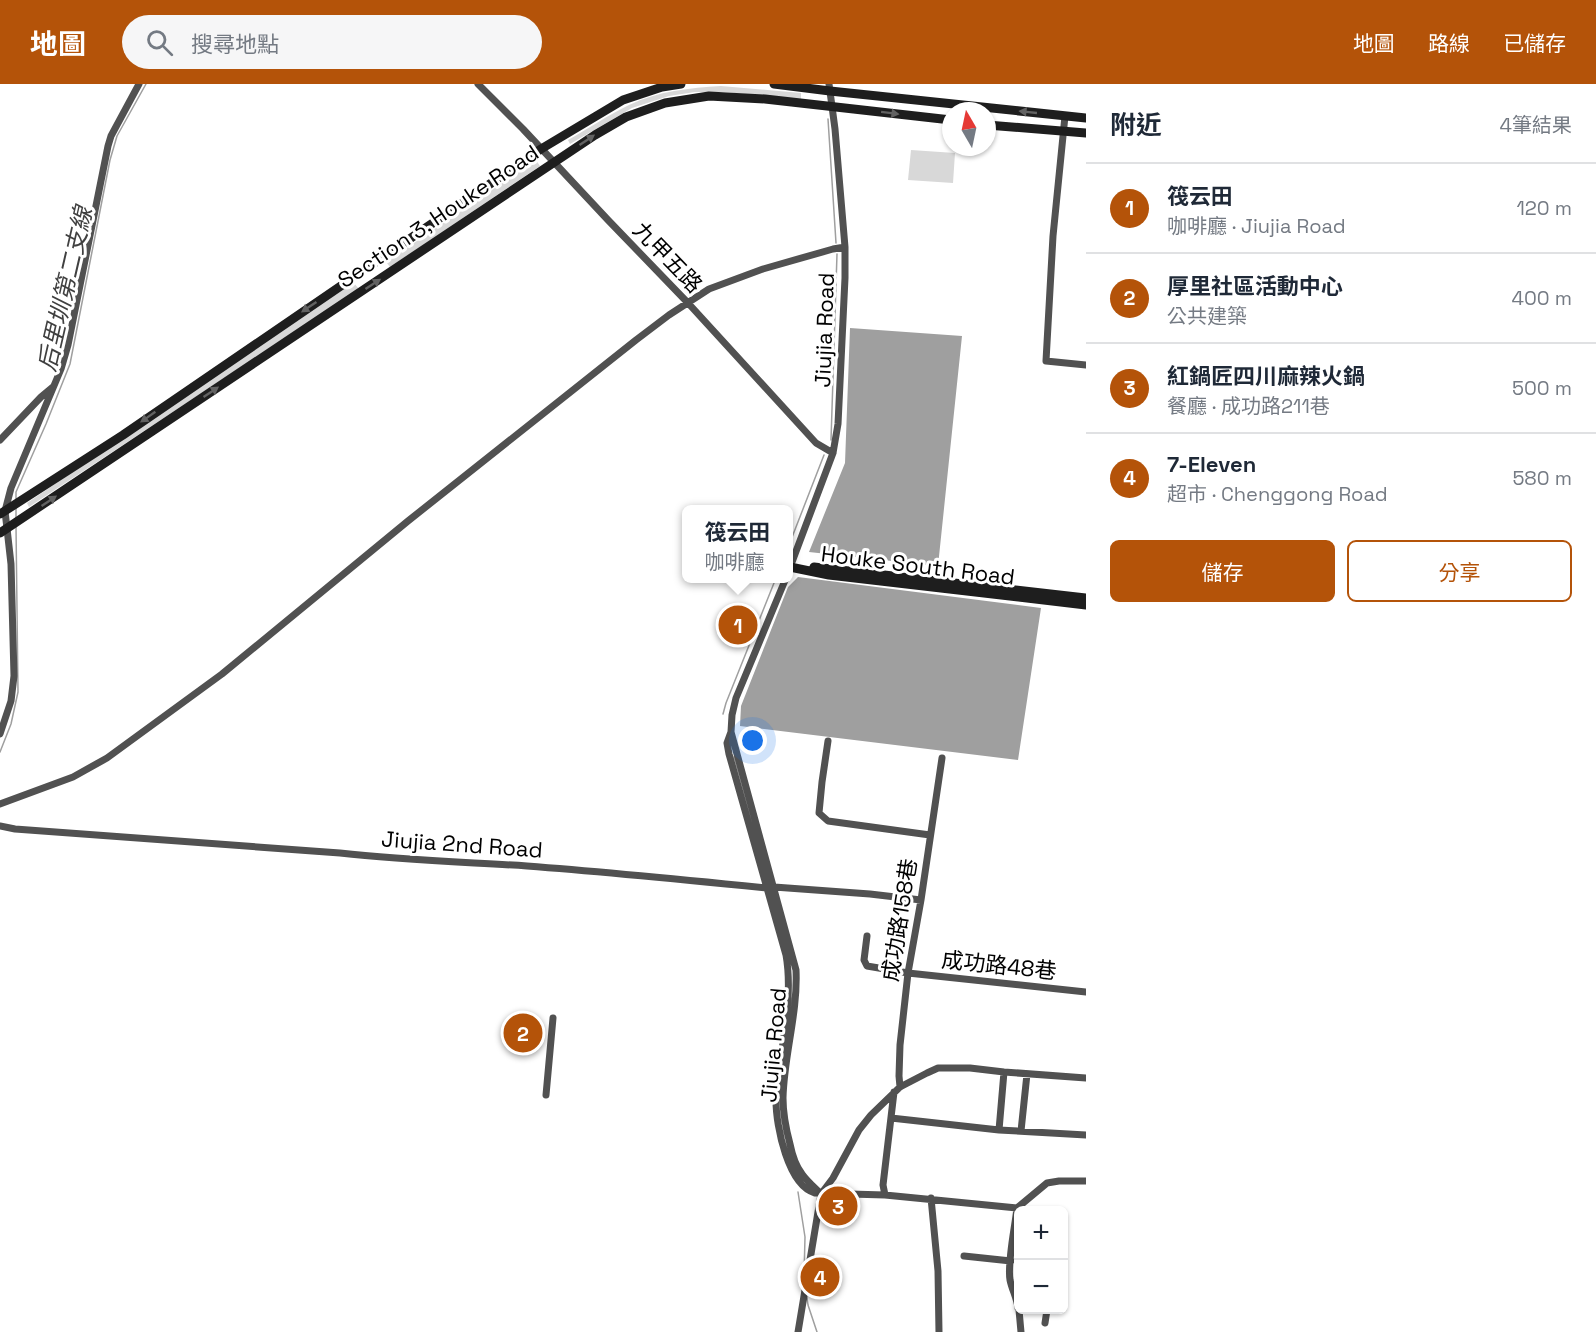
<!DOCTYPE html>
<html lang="zh-TW">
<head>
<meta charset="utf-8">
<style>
  :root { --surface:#fff; --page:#f6f6f7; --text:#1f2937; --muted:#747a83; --line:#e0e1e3; --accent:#b45309 }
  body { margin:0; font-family:"Space Grotesk","Noto Sans TC",sans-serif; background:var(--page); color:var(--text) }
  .controls { position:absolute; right:18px; bottom:18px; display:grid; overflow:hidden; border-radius:9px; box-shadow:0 2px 4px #0004 }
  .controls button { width:54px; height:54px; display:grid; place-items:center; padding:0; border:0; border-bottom:2px solid var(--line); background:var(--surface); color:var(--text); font:30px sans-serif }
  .compass { position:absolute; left:942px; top:18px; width:54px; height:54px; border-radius:50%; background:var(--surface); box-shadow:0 2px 4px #0004; rotate:351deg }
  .you { position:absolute; left:753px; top:657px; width:21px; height:21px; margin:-15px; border:4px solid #fff; border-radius:50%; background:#1a73e8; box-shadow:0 0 0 9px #1a73e833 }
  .badge { display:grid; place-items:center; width:39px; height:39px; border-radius:50%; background:var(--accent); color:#fff; font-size:20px; font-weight:700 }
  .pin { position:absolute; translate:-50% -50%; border:3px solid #fff; box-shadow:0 2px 6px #0006 }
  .popup { position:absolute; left:682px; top:421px; width:111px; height:78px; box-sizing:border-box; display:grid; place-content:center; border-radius:9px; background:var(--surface); filter:drop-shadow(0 2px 4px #0005); font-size:20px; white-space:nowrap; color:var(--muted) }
  .popup b { font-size:22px; color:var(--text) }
  .popup::after { content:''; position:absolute; left:50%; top:100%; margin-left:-12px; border:12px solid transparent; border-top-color:var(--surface) }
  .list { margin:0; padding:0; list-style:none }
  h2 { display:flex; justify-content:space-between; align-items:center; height:78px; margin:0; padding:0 24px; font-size:26px }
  h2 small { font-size:20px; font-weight:400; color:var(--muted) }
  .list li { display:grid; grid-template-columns:39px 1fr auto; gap:18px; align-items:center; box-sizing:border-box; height:90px; padding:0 24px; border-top:2px solid var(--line) }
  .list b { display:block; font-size:22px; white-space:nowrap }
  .list p { margin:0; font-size:20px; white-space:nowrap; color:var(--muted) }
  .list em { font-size:20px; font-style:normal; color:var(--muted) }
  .actions { display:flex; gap:12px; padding:18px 24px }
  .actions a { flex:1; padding:14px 0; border:2px solid var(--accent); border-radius:9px; text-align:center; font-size:21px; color:var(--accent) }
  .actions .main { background:var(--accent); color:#fff }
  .icon { flex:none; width:33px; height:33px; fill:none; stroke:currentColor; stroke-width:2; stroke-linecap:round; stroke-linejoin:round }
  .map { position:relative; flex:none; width:1086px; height:1248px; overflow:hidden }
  header { display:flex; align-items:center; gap:36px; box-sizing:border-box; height:84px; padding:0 30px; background:var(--accent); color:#fff }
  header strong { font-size:28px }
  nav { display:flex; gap:33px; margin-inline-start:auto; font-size:21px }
  .search { width:420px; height:54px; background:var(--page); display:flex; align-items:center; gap:15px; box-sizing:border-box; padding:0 21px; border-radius:33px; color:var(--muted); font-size:22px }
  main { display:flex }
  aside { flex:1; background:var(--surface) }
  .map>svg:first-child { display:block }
</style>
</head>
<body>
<header>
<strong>地圖</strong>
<div class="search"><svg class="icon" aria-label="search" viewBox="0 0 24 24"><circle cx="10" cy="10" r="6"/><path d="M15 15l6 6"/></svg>搜尋地點</div>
<nav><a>地圖</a><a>路線</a><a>已儲存</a></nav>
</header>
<main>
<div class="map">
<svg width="1086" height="1248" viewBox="0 0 1086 1248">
  <rect width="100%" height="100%" fill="#fff"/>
  <path fill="#d8d8d8" d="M721 2 801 9V15L724 8H695L669 12 632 24 570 60 568 56C588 45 608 31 629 21 658 7 690 4 721 2Z
    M911 66 955 69 953 99 908 96Z
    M536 76 540 82 390 183 386 178Z
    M353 198 359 205 29 423 27 419Z"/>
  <path fill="#9f9f9f" d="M850 244 962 252 938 482 809 468 845 379Z
    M798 493 1041 524 1018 676 740 642 741 622 788 503Z"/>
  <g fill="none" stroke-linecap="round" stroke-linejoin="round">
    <path stroke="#9f9f9f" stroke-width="1.5" d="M828 35 836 159
      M831 356 837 170
      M16 417V408L46 340 70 280 110 76 117 52 146 0
      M16 424V435
      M789 461 824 371
      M723 630 726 619 776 494
      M0 668 11 640 18 608 16 442
      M734 673 755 749
      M791 925 792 914
      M798 1108 805 1153 804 1192
      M807 1214 808 1221 817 1248"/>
    <path stroke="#515151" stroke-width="7" d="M478 0 523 45 608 136 688 219 816 359 833 369
      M1065 32 1053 152 1046 277 1086 281
      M0 356 41 313 53 303
      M789 486 833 369 838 340 845 194V163L835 45 829 0
      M786 494 736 614 732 631 731 648 796 886C798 929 784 971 783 1014 783 1030 786 1045 790 1060 792 1070 795 1081 802 1090 807 1097 814 1103 821 1110
      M731 648 727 659 729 670 786 871C793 911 783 954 778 994 778 1002 776 1010 776 1017 776 1042 788 1102 815 1109L885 1111 1017 1124
      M0 650 11 617 14 592 11 480 5 427 11 404 61 285 68 261 108 62 111 52 139 0
      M828 657 822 698 819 729 828 737 930 751
      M0 720 73 693 107 674 222 590 408 437 636 256 669 231 709 205 763 185 833 165 845 163
      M0 742 15 745 340 769C402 776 464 778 527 782 607 788 687 796 767 804L774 803 870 810 921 816
      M867 852 864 876 867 882 908 889 1086 908
      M900 1003 899 992 900 961 908 889 921 816 942 674
      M546 1011 553 934
      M891 1034 999 1046 1086 1051
      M999 1046 1004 988
      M1021 1047 1027 990
      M885 1111 883 1101 894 1008
      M931 1114 938 1187 939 1248
      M964 1172 1011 1177
      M1018 1224C1017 1214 1012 1206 1010 1196 1007 1179 1015 1143 1017 1124L1047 1099 1059 1097H1086
      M1019 1226 1021 1248
      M1045 1239 1047 1226
      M798 1248 821 1110 833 1094 859 1046 871 1031 900 1003 927 989 938 984H970L1004 988 1086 994"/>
    <path stroke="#1e1e1e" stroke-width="9" d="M774 0 830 7 1086 34
      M987 41 1086 49
      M0 430 123 351 541 65 623 16 662 3 681 0
      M0 449 595 51 626 33 665 19 709 12 765 15 951 36
      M790 483 829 491 1086 521
      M814 483 1086 514"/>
  </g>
  <defs><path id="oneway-solid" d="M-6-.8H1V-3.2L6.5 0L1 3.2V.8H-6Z" transform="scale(1.5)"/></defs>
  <g fill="#626262">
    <use href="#oneway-solid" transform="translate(1028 28) rotate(-174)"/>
    <use href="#oneway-solid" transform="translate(890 29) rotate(7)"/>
    <use href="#oneway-solid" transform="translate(587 56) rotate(-34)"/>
    <use href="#oneway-solid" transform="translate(373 200) rotate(-33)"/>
    <use href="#oneway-solid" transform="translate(309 223) rotate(146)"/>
    <use href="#oneway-solid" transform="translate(211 308) rotate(-34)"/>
    <use href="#oneway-solid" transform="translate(148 333) rotate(145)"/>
    <use href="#oneway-solid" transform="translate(49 417) rotate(-34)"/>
  </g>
  <g text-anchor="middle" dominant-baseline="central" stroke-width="6" stroke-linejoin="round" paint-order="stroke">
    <g font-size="22" fill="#000" stroke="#fff">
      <text transform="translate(438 132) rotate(-34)">Section 3, Houke Road</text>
      <text transform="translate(668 173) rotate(46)">九甲五路</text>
      <text transform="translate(824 246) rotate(-88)">Jiujia Road</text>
      <text transform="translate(918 481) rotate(7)">Houke South Road</text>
      <text transform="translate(462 760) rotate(4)">Jiujia 2nd Road</text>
      <text transform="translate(899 836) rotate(-81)">成功路158巷</text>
      <text transform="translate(999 881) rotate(6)">成功路48巷</text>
      <text transform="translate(773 961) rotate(-85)">Jiujia Road</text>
    </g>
    <g font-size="24" font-style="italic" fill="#404040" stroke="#fff">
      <text transform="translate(65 205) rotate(-77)">后里圳第二支線</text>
    </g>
  </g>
</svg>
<div class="controls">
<button>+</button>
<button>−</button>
</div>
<svg class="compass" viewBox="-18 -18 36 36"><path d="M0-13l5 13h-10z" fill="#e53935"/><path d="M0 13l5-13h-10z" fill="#747a83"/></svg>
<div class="you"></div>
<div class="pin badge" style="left:738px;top:541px">1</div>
<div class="popup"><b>筏云田</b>咖啡廳</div>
<div class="pin badge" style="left:523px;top:949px">2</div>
<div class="pin badge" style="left:838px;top:1122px">3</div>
<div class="pin badge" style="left:820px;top:1193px">4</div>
</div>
<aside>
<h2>附近<small>4筆結果</small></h2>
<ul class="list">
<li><span class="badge">1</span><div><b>筏云田</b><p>咖啡廳 · Jiujia Road</p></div><em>120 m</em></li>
<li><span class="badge">2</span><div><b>厚里社區活動中心</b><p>公共建築</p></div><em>400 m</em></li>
<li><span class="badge">3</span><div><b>紅鍋匠四川麻辣火鍋</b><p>餐廳 · 成功路211巷</p></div><em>500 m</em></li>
<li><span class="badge">4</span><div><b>7-Eleven</b><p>超市 · Chenggong Road</p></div><em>580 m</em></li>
</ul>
<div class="actions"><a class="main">儲存</a><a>分享</a></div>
</aside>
</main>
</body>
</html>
